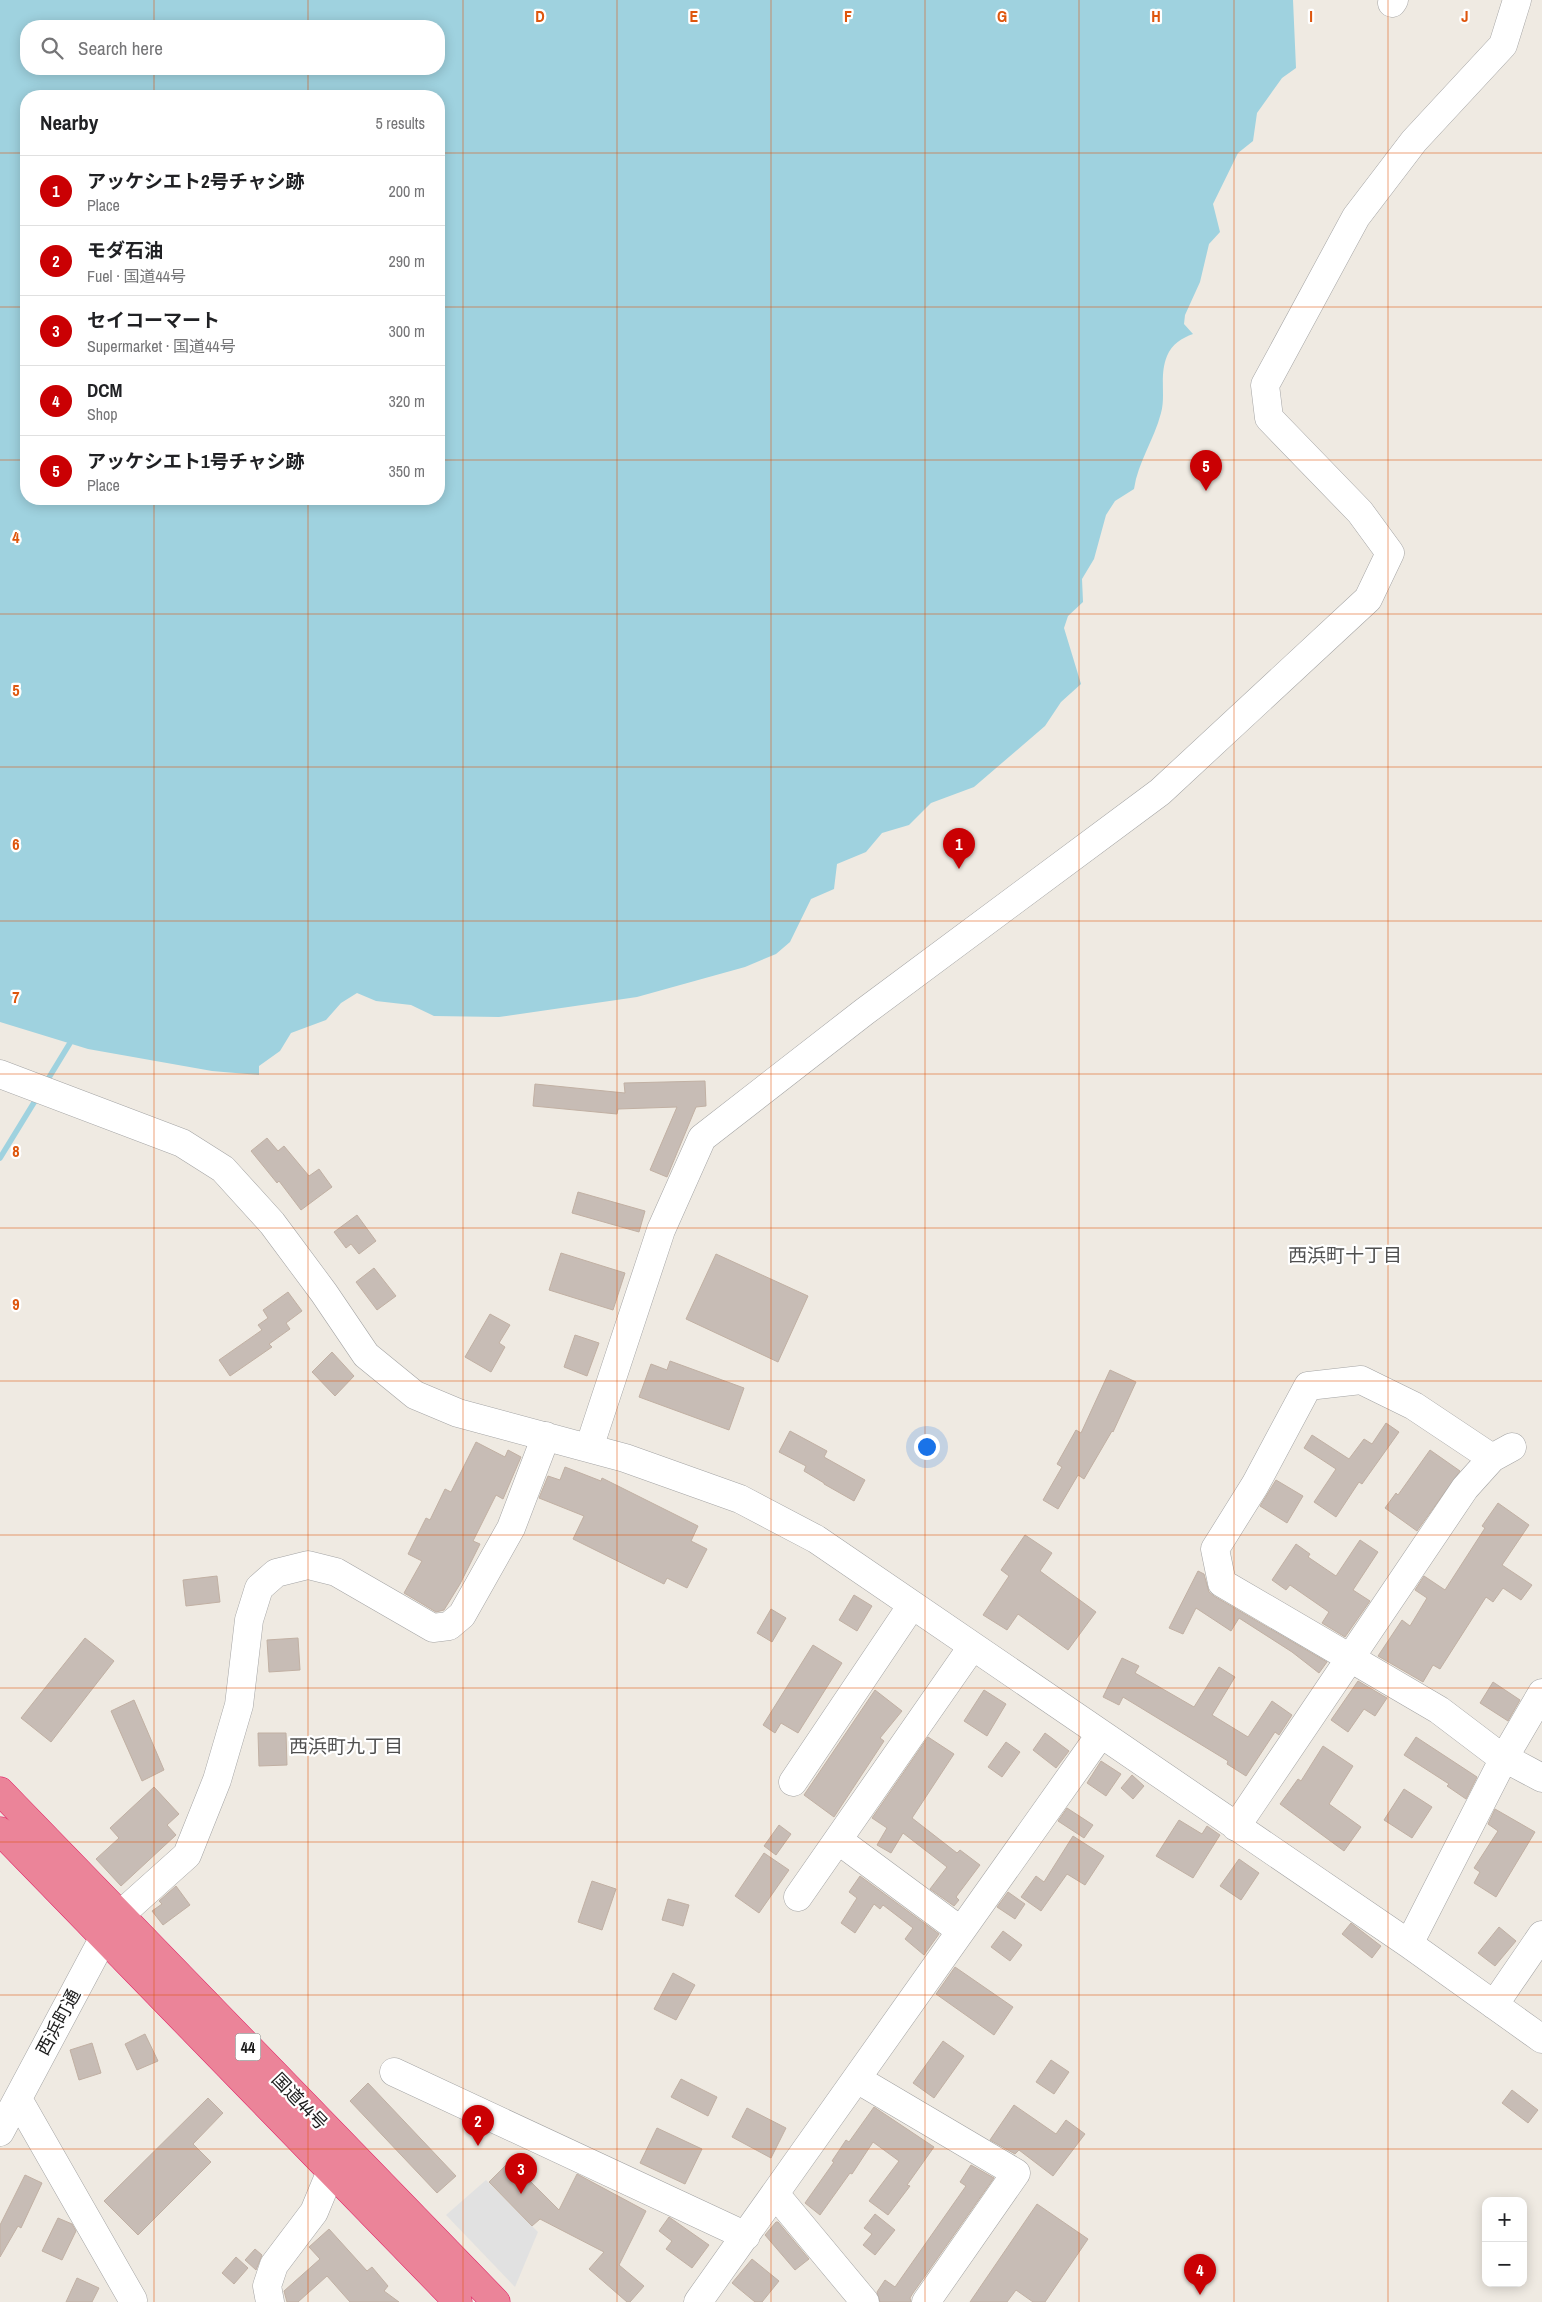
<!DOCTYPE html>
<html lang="en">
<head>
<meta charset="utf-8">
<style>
  :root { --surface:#fff; --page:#f2f2f2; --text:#202124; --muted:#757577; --line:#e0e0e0; --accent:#ca0003 }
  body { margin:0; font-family:"Archivo Narrow","Noto Sans JP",sans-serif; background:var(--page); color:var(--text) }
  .controls { position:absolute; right:15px; bottom:15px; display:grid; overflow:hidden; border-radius:10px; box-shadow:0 2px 12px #0003 }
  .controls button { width:45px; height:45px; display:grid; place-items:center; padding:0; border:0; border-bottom:1px solid var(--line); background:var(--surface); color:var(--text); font:25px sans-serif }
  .you { position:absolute; left:926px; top:1446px; width:18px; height:18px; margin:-12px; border:4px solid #fff; border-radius:50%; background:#1a73e8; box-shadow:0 0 0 8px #1a73e833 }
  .badge { display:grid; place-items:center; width:32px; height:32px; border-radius:50%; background:var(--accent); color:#fff; font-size:16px; font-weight:700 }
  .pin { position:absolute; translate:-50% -41px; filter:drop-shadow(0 1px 2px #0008) }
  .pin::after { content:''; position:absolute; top:26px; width:18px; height:15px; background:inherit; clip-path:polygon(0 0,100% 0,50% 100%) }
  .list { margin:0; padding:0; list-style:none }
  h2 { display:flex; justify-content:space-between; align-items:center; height:65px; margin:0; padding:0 20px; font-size:21px }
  h2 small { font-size:16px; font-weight:400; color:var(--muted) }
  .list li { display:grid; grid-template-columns:32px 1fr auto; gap:15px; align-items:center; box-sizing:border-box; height:70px; padding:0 20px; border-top:1px solid var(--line) }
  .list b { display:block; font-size:19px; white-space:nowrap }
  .list p { margin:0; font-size:16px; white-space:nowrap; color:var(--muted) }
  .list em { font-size:16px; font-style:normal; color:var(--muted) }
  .icon { flex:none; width:28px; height:28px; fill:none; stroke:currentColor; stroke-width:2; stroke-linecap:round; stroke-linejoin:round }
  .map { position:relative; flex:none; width:1542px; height:2302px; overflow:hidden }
  .search { position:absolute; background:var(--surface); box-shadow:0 2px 12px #0003; left:20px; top:20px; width:425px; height:55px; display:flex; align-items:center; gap:12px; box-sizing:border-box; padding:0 18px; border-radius:20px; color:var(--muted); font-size:19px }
  .panel { position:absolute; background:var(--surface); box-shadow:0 2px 12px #0003; left:20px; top:90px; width:425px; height:415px; border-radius:20px }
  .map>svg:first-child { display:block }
</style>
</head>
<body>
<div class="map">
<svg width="1542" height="2302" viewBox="0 0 1542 2302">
  <rect width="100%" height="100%" fill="#efeae2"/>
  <path fill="#e1e1e1" d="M486 2180 538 2232 515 2287 446 2215Z"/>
  <path fill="#9fd2df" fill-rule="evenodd" d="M0 0H1293L1296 68 1282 78 1257 113 1253 141 1238 153 1213 204 1220 232 1209 244 1200 282 1185 315 1184 324 1193 334C1182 338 1172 344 1167 356 1159 375 1166 396 1161 413 1154 440 1138 462 1134 489L1115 501 1106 515 1094 559 1082 579 1083 602 1068 616 1064 628 1081 684 1061 702 1045 726 974 787 931 803 909 825 882 833 866 852 837 864 834 889 811 899 790 942 776 954 745 967 637 997 499 1017 434 1016 411 1005 376 1001 357 993 341 1003 326 1020 291 1033 280 1051 259 1066V1075L212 1071 88 1049 0 1022ZM26 26H439V69H26ZM26 96H439V499H26Z"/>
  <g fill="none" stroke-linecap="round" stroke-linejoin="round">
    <path stroke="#9fd2df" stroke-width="5.5" d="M45 1084 70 1043
      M0 1158 38 1096"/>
  </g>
  <path fill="#c7bcb5" stroke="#c1b0a3" d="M705 1081 706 1106 696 1107 667 1177 650 1170 677 1107 618 1109 617 1114 533 1106 535 1084 625 1093 624 1083Z
    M267 1138 278 1151 284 1146 309 1176 319 1169 332 1187 301 1210 279 1181 277 1183 251 1151Z
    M578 1192 645 1211 639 1232 572 1213Z
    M357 1215 376 1241 359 1254 351 1244 346 1248 334 1232Z
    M561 1253 625 1273 613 1310 549 1290Z
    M716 1254 808 1296 778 1362 686 1319Z
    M374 1268 396 1296 377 1310 356 1282Z
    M288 1292 302 1311 286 1323 290 1329 269 1344 272 1347 230 1376 219 1360 262 1330 258 1325 268 1318 263 1310Z
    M490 1314 510 1325 499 1343 505 1347 491 1372 465 1357Z
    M575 1335 599 1343 587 1376 564 1367Z
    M332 1352 354 1376 335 1396 312 1372Z
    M670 1361 744 1388 729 1430 639 1397 651 1364 667 1370Z
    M1110 1370 1136 1382 1113 1432 1112 1431 1084 1479 1078 1475 1058 1509 1043 1500 1062 1467 1057 1464 1076 1430 1081 1433Z
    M1386 1423 1399 1432 1362 1484 1359 1482 1336 1517 1314 1502 1336 1469 1304 1448 1312 1435 1349 1459 1364 1439 1372 1444Z
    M790 1431 827 1451 824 1457 865 1480 854 1501 824 1484V1483L804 1471 806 1466 779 1452Z
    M476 1442 505 1457 508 1450 521 1457 503 1499 496 1495 473 1541 480 1544 460 1584 444 1610 436 1612 404 1593 422 1561 408 1554 426 1518 430 1520 445 1489 451 1492Z
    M1430 1450 1460 1471 1417 1531 1385 1508 1396 1493 1398 1495Z
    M565 1467 601 1481 602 1478 698 1526 691 1541 707 1549 687 1588 667 1578 664 1584 573 1539 584 1516 539 1498 548 1476 560 1480Z
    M1276 1480 1303 1496 1287 1523 1260 1506Z
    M1498 1503 1529 1525 1502 1565 1532 1585 1521 1600 1503 1588 1493 1602 1486 1597 1440 1669 1433 1665 1423 1682 1378 1656 1402 1620 1410 1626 1427 1598 1415 1590 1424 1576 1445 1590 1485 1528 1482 1526Z
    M1025 1535 1052 1553 1040 1571 1096 1612 1068 1650 1018 1614 1007 1630 983 1615 1009 1576 1001 1570Z
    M1360 1540 1378 1552 1353 1590 1370 1601 1345 1637 1322 1623 1329 1612 1290 1585 1286 1590 1272 1580 1296 1544 1310 1554 1308 1557 1336 1576Z
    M1198 1571 1204 1574 1209 1592 1214 1596 1327 1662 1319 1673 1292 1652 1239 1618 1231 1631 1196 1608 1183 1634 1169 1628Z
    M217 1576 220 1602 186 1606 183 1580Z
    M854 1595 872 1606 857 1631 839 1620Z
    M771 1609 786 1618 772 1642 757 1633Z
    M85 1638 114 1661 51 1742 21 1718Z
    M298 1638 300 1670 269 1672 267 1640Z
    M813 1645 842 1663 798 1733 781 1723 775 1733 763 1725Z
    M1122 1658 1139 1666 1135 1673 1194 1707 1219 1667 1235 1677 1212 1715 1248 1737 1272 1701 1292 1715 1279 1735 1275 1732 1246 1776 1227 1764 1228 1761 1123 1697 1119 1705 1103 1697Z
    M1358 1681 1387 1698 1375 1716 1364 1709 1348 1732 1331 1720Z
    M1493 1682 1520 1700 1508 1721 1480 1703Z
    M875 1690 902 1711 880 1738 884 1741 834 1817 804 1795Z
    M984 1690 1006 1704 987 1736 964 1721Z
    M134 1700 164 1770 142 1781 111 1711Z
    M258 1733H286L287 1765 259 1766Z
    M1045 1733 1069 1751 1056 1768 1033 1750Z
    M928 1737 954 1754 912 1818 957 1853 960 1850 980 1865 956 1897 959 1900 954 1906 930 1889 947 1867 903 1833 891 1853 877 1845 887 1828 872 1818Z
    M1416 1737 1477 1777 1466 1799 1447 1786 1449 1784 1404 1755Z
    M1006 1742 1020 1752 1002 1777 988 1767Z
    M1323 1746 1353 1766 1329 1804 1361 1827 1344 1851 1280 1804 1298 1779 1301 1781Z
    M1101 1761 1121 1774 1106 1796 1087 1783Z
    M1132 1775 1144 1786 1133 1799 1121 1788Z
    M154 1787 179 1814 167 1825 176 1835 121 1886 96 1859 119 1838 110 1828Z
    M1404 1789 1432 1807 1412 1838 1384 1820Z
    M1067 1808 1093 1825 1084 1838 1058 1821Z
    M1495 1809 1535 1832 1496 1897 1474 1883 1480 1872 1474 1868 1498 1831 1488 1824Z
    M1179 1820 1202 1834 1207 1826 1220 1835 1193 1878 1156 1856Z
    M779 1825 791 1834 776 1855 764 1846Z
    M1073 1836 1104 1856 1085 1885 1067 1874 1041 1911 1021 1897 1036 1876 1044 1882Z
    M764 1853 789 1870 759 1913 735 1896Z
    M1239 1859 1259 1873 1241 1900 1220 1886Z
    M860 1876 939 1934 924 1955 905 1939 913 1928 883 1905 880 1909 874 1904 855 1933 841 1923 857 1898 849 1892Z
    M592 1881 616 1889 602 1930 578 1922Z
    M176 1886 190 1905 163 1925 152 1911 162 1904 159 1901Z
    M1008 1892 1025 1904 1015 1919 997 1907Z
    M668 1899 689 1905 683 1926 662 1920Z
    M1351 1923 1381 1946 1372 1958 1342 1934Z
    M1499 1927 1516 1941 1495 1966 1478 1953Z
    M1003 1931 1022 1945 1010 1961 991 1947Z
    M955 1967 1013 2007 994 2035 936 1994Z
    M673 1973 695 1985 676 2020 654 2009Z
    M145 2034 158 2061 137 2070 125 2044Z
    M943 2041 964 2056 934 2098 913 2083Z
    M92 2043 101 2073 79 2080 70 2050Z
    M1051 2060 1069 2072 1054 2094 1036 2082Z
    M681 2079 717 2097 708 2116 671 2097Z
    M368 2083 456 2176 437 2193 350 2101Z
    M1512 2090 1538 2110 1528 2123 1502 2103Z
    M208 2098 223 2113 193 2144 211 2162 138 2235 104 2201Z
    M1014 2105 1056 2134 1066 2120 1085 2134 1053 2176 1019 2150 1015 2154 990 2140Z
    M874 2107 934 2147 907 2185 910 2186 888 2215 869 2201 899 2161 873 2142 852 2174 850 2173 820 2215 805 2203 834 2162 832 2161 846 2140 849 2142Z
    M747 2108 786 2128 771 2158 732 2137Z
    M657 2128 702 2149 685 2184 640 2163Z
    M510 2161 559 2210 577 2174 646 2211 619 2265 644 2286 630 2302H627L589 2269 604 2252 540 2219 532 2226 489 2182Z
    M971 2165 994 2178 913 2293 910 2298 911 2302H880L877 2292 885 2280 895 2287 966 2186 960 2182Z
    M25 2175 42 2183 21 2228 18 2226 0 2257V2225Z
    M1037 2204 1088 2239 1045 2302H1033L1016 2290 1007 2302H970Z
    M875 2214 895 2230 875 2255 863 2245 872 2234 864 2228Z
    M669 2217 709 2245 692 2268 666 2249 672 2241 659 2231Z
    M58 2218 72 2224 76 2231 62 2260 42 2251Z
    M776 2222H778L809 2259 795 2270 765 2235Z
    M329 2229 367 2271 372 2267 388 2286 384 2291 399 2302H350L327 2276 298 2302H287L284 2291 320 2259 309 2247Z
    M255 2249 262 2255 256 2270 245 2260Z
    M236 2257 248 2268 234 2284 222 2273Z
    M752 2259 779 2281 762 2302H755L732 2283Z
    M77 2278 99 2288 92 2302H66Z"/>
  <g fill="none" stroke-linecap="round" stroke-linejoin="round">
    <defs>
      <path id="minor" d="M1392 3 1394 0
        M0 1074 182 1143 223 1169 272 1223 324 1293 366 1355 415 1395 458 1413 625 1458 740 1499 816 1539 1409 1944 1542 2039
        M589 1448 661 1230 702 1138 864 1012 1160 792 1368 599 1390 553 1360 512 1269 418 1265 385 1356 217 1414 141 1503 45 1517 0
        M1492 1458 1414 1406 1361 1380 1308 1386 1255 1485 1215 1549 1222 1583 1439 1710 1497 1754 1542 1778
        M793 1782 912 1605
        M1236 1827 1465 1488 1492 1458 1512 1447
        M838 1840 961 1931
        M798 1897 972 1647
        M1409 1944 1504 1758 1542 1693
        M1494 2005 1542 1935
        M394 2072 746 2236
        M857 2079 1016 2173 926 2302
        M18 2099 133 2300
        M0 2132 104 1937 120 1915 187 1855 217 1780 239 1705 249 1620 259 1588 276 1573 308 1565 336 1572 433 1628 449 1626 462 1615 511 1528 546 1436
        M776 2195 865 2302
        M270 2302 267 2286 274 2265 314 2212 331 2171 342 2152
        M698 2302 1100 1735"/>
      <path id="highway" d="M0 1791 496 2302
        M0 1831 458 2302"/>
    </defs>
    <use href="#minor" stroke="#a4a4a4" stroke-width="29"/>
    <use href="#highway" stroke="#e21961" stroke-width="29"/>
    <use href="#minor" stroke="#fff" stroke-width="28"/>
    <use href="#highway" stroke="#eb8499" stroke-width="28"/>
  </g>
  <path fill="none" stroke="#de560d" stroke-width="1" stroke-opacity="0.55" d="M154 0V26M308 0V26M463 0V2302M617 0V2302M771 0V2302M925 0V2302M1079 0V2302M1234 0V2302M1388 0V2302M154 69V96M308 69V96M0 153H26M439 153H1542M0 307H26M439 307H1542M0 460H26M439 460H1542M154 499V2302M308 499V2302M0 614H1542M0 767H1542M0 921H1542M0 1074H1542M0 1228H1542M0 1381H1542M0 1535H1542M0 1688H1542M0 1842H1542M0 1995H1542M0 2149H1542"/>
  <g text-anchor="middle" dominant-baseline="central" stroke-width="4.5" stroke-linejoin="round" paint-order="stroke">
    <rect fill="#fff" stroke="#616161" stroke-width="1" x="235.5" y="2033.5" width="25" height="27" rx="4"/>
    <g font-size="16" font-weight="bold" fill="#1d1d1d">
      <text x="248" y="2047">44</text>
    </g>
    <g font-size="18" fill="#1d1d1d" stroke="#fff">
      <text transform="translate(58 2022) rotate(-62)">西浜町通</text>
      <text transform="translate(300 2101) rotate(46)">国道44号</text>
    </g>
    <g font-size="19" fill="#505050" stroke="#fff">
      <text x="1345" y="1255">西浜町十丁目</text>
      <text x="346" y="1746">西浜町九丁目</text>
    </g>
  </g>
  <g font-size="16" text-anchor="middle" font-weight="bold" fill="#de560d" stroke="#fff" stroke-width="4.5" stroke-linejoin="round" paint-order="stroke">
    <text x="540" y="22">D</text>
    <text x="694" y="22">E</text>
    <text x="848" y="22">F</text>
    <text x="1002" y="22">G</text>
    <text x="1156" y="22">H</text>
    <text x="1311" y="22">I</text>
    <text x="1465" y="22">J</text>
    <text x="16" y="543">4</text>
    <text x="16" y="696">5</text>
    <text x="16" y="850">6</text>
    <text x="16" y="1003">7</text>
    <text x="16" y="1157">8</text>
    <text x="16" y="1310">9</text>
  </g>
</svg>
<div class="controls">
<button>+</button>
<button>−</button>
</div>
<div class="you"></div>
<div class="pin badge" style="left:959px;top:869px">1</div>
<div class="pin badge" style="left:478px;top:2146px">2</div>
<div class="pin badge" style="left:521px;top:2194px">3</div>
<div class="pin badge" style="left:1200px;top:2295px">4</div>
<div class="pin badge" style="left:1206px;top:491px">5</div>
<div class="search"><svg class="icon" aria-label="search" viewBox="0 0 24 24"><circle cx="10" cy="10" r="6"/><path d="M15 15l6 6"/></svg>Search here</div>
<section class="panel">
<h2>Nearby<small>5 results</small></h2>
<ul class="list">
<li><span class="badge">1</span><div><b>アッケシエト2号チャシ跡</b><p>Place</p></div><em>200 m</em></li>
<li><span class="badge">2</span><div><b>モダ石油</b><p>Fuel · 国道44号</p></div><em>290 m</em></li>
<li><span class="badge">3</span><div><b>セイコーマート</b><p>Supermarket · 国道44号</p></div><em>300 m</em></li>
<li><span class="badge">4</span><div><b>DCM</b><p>Shop</p></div><em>320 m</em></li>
<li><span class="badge">5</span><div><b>アッケシエト1号チャシ跡</b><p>Place</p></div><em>350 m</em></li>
</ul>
</section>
</div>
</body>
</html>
